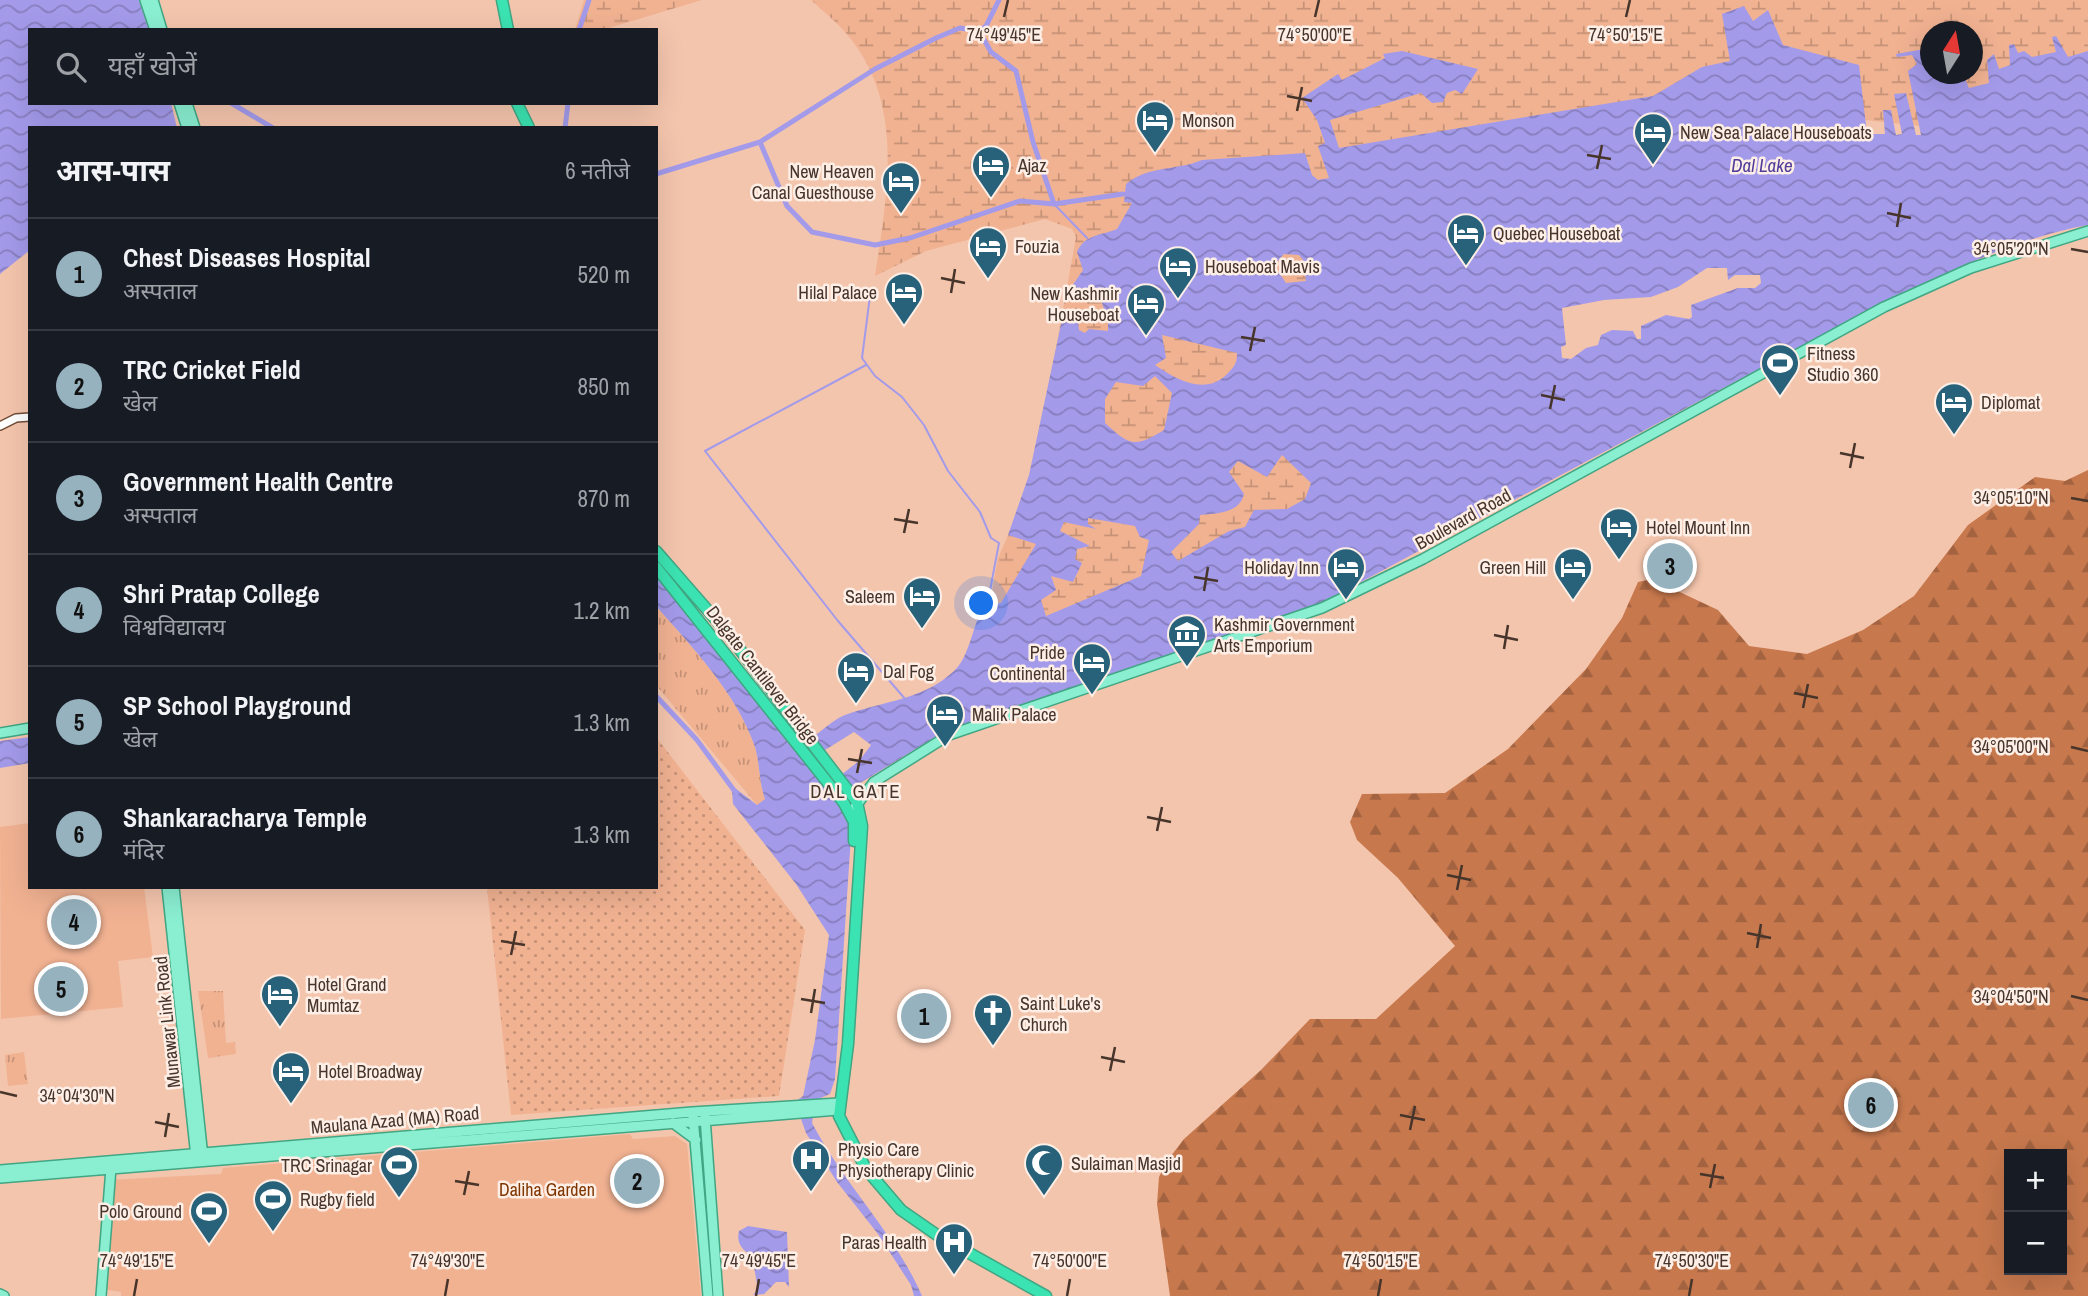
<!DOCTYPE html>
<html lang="hi">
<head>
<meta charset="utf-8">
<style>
  :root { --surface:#171b24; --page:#20242c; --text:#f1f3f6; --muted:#9ea1a6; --line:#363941; --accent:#96b2be }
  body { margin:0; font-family:"Archivo Narrow","Noto Sans Devanagari",sans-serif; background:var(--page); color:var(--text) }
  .controls { position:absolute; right:21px; bottom:21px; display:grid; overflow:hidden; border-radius:0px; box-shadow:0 7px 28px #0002 }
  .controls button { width:63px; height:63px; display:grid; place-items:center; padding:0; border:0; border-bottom:2px solid var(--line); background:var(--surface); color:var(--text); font:35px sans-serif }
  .compass { position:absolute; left:1920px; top:21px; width:63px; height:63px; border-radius:50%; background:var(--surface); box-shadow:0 7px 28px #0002; rotate:11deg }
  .you { position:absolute; left:982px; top:604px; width:24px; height:24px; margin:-18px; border:5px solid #fff; border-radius:50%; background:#1a73e8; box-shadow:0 0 0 10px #1a73e833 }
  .badge { display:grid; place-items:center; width:46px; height:46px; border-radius:50%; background:var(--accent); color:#111; font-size:23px; font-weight:700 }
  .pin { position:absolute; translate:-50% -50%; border:4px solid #fff; box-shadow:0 2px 7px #0006 }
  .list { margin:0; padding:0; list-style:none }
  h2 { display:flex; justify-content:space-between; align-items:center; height:91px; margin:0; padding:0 28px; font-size:30px }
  h2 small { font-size:23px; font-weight:400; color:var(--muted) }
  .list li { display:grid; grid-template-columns:46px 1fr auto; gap:21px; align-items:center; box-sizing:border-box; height:112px; padding:0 28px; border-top:2px solid var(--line) }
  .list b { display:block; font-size:26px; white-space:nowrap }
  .list p { margin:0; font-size:23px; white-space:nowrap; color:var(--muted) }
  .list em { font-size:23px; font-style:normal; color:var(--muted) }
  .icon { flex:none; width:38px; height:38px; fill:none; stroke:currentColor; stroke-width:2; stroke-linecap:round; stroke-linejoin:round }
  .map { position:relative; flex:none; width:2088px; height:1296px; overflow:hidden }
  .search { position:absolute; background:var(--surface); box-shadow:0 7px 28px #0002; left:28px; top:28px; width:630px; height:77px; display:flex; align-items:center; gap:18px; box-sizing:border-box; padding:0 24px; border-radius:0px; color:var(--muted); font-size:26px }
  .panel { position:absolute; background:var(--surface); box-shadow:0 7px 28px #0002; left:28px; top:126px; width:630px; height:763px; border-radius:0px }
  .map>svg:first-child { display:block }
</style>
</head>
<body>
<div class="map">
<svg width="2088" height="1296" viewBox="0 0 2088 1296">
  <defs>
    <pattern id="grass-dots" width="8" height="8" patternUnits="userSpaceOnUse" patternTransform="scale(1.75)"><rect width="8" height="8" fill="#f1b292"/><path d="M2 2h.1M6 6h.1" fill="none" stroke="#c59277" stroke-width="1.8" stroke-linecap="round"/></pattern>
    <pattern id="forest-firs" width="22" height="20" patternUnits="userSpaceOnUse" patternTransform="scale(1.75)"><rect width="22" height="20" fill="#c7784d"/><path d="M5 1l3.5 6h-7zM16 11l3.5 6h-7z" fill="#a36340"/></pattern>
    <pattern id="wetland-marsh" width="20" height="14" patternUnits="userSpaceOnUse" patternTransform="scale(1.75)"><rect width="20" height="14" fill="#f1b292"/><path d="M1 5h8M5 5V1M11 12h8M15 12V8" fill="none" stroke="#c59277"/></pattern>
    <pattern id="park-tufts" width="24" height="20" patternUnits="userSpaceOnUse" patternTransform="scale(1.75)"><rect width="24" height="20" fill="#f1b292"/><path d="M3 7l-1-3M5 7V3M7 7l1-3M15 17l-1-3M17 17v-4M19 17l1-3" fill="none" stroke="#c59277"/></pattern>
    <pattern id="water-waves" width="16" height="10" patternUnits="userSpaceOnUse" patternTransform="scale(1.75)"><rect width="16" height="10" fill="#a39aea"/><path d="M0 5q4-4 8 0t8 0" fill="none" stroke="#877ebe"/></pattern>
  </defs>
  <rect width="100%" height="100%" fill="#f4c5ad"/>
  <path fill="url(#grass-dots)" d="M656 737 805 930 779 1096 511 1115 487 887H656Z"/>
  <path fill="url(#forest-firs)" fill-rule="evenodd" d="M2088 470V1296H1170L1157 1204 1159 1177 1167 1161 1184 1139 1261 1070 1310 1019H1376L1455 946 1398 878 1357 840 1350 822 1362 794 1445 793 1508 749 1586 669 1622 618 1638 582 1652 579 1718 610 1749 646 1807 654 1863 630 1914 596 1968 525 2035 477 2065 481ZM2009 1154H2062V1270H2009Z"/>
  <path fill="url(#wetland-marsh)" fill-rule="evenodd" d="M584 0H702L602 30H575Z
    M811 0H2088V64L1929 127 1714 103 1511 259 1523 384 975 686 998 558 1032 481 1076 237 1072 229 1045 219 926 251 875 276C887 195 905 107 850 38 839 24 824 12 811 0ZM1930 32H1972V74H1930Z"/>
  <path fill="url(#park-tufts)" d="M656 606C693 648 737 694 755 747 760 764 759 783 765 799L757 805 656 685Z
    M198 991H223L226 1043 235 1042 236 1054 208 1058Z
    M24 1052 28 1084 8 1086 5 1055Z"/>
  <path fill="#f1b292" d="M30 823V887H144L153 957 118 961 123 1007 1 1019 0 827Z
    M630 1134 633 1139 675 1136 687 1144 701 1296H121V1292L101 1289 107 1180 221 1174 223 1168Z"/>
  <path fill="url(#water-waves)" fill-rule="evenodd" d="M0 0H139L149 30H30V103H171L177 128H30V250L0 274Z
    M1744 6 1753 21 1768 10 1783 45 1859 65 1867 134H1885L1883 110H1891L1896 135 1902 134 1894 94 1906 93 1916 135H1921L1908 71 1917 64 1912 55 1897 57 1896 54 1930 48V74H1963L1969 88 1989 83 1987 60 1994 54 1999 69 2010 65 2009 45 2014 44 2018 53 2024 51 2032 57 2056 52 2052 37 2056 36 2068 57 2088 51V225C2021 237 1958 268 1897 295L1331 598 1297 613 945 731 852 788 839 801 851 824V836L835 1079 830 1094 816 1100 812 1123C844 1184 894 1232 922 1296H914L911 1285 878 1234 837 1182 806 1133 795 1102 803 1096 815 1040 829 935 796 884 733 804 732 791 735 788 757 805 765 799C759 783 760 764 755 747 737 694 693 648 656 606V572L789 744 832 792 847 782 841 775 859 761 871 745 854 732 825 750 813 737C823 730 833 720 845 715 883 701 923 700 954 671 973 654 974 609 990 600L994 604 1001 603 1036 544 1008 535 1029 475 1064 310 1078 321 1079 330 1085 333 1089 329 1108 331V320L1098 292 1084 290 1080 300H1069L1068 292 1083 270 1077 252C1085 234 1100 236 1117 229L1132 203 1124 202 1126 184C1149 165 1176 171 1202 160L1305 153 1312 175 1318 180 1329 178 1318 146 1325 143 1317 120 1302 98 1338 74 1342 80 1385 58 1383 54 1402 51 1478 69 1462 94 1455 90 1447 93 1443 102 1432 103 1421 93 1330 120 1339 148 1653 96 1702 67 1730 61 1722 14ZM1284 254 1299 255 1303 260 1306 281 1286 283 1274 265ZM1707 268H1727L1728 280 1735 275H1760L1761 283 1755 288H1738L1691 305 1692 317 1689 319 1666 315 1641 326V339H1637L1633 331 1612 330 1601 335 1598 345 1586 348 1571 359 1562 358 1561 347 1566 345 1562 308 1604 300 1651 297 1678 287ZM1162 335 1237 353C1237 362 1235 366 1229 372 1207 397 1177 380 1155 365L1166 358ZM1155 376 1172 393 1164 430C1135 448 1130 446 1105 423V399L1116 382 1143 386ZM1282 455 1311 483 1305 499 1287 509 1254 510 1245 527 1229 531 1178 561 1171 552 1199 524 1200 515C1217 513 1239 514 1244 494L1229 472 1238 461 1267 477ZM1088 518 1135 526 1140 537 1149 540 1141 576 1046 616 1041 600 1056 590 1051 576 1073 582 1082 563 1075 559 1077 549 1090 546 1060 531 1064 522 1096 529 1088 524Z
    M30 737V763L0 768V741Z
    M748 1226 787 1232 789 1287 785 1282H776L764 1294 753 1295 758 1289 752 1256C742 1250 736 1243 739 1231Z"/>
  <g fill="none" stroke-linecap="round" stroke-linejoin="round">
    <path stroke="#a39aea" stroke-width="2" d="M1054 204 1087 238
      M870 296 862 358 875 376 902 397 924 425 948 471 980 512 991 538 999 543 988 601
      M866 365 705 451 838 621 906 700"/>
    <path stroke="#a39aea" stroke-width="5" d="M579 30 589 0
      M979 31 991 52 1016 71 1033 142 1054 204
      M231 103 273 128
      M565 128 568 103
      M760 142 787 206 812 232 875 245 910 238 1020 201 1054 204 1123 194
      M656 174 760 142 875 69 936 38 960 28 979 31 986 26 999 0
      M656 696 697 740 736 793"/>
    <defs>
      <path id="minor" d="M0 426 16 418 30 417"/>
      <path id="major" d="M145 0 155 30
        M153 0 162 30
        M179 103 187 128
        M187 103 195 128
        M0 733 30 728
        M855 807 874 782 949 735 1322 608 1423 559 1884 307 1971 268 2088 231
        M167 887 196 1157
        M174 887 203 1157
        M693 1116 708 1296
        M705 1117 718 1296
        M673 1123 696 1140
        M0 1170 692 1112 839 1103
        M0 1178 838 1110
        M0 1294 4 1296
        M101 1296 111 1168"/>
      <path id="highway" d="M502 0 508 30
        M517 103 529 128
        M656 551 724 629 857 802 862 826 848 1044 839 1116 866 1169 901 1210 937 1235 1046 1296
        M656 567 844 803 854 822V841"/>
    </defs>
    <use href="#minor" stroke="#714a35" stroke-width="10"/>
    <use href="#major" stroke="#40a683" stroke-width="12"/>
    <use href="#highway" stroke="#40a683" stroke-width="13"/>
    <use href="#minor" stroke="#fff" stroke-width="7"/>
    <use href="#major" stroke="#8aeed1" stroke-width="9"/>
    <use href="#highway" stroke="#3ce3b2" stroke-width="10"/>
  </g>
  <path fill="none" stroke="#47352b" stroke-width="2.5" d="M1004 17 1008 0M1315 17 1319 0M1626 17 1630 0M1287 96 1312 101M1297 111 1302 87M1587 155 1611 159M1597 169 1602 145M1887 213 1911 218M1897 227 1901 203M2071 249 2088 252M941 278 965 283M951 293 955 269M1241 337 1265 341M1250 351 1255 327M1541 395 1565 400M1550 409 1555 385M1840 453 1864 458M1850 468 1855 443M2071 498 2088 501M894 519 918 523M904 533 909 509M1194 577 1218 581M1204 591 1208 567M1494 635 1518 640M1504 649 1508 625M1794 693 1818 698M1803 708 1808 684M2071 747 2088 751M848 759 872 763M857 773 862 749M1147 817 1171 822M1157 831 1162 807M1447 875 1471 880M1457 890 1462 865M1747 933 1771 938M501 941 525 945M1757 948 1761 924M511 955 516 931M2071 996 2088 1000M801 999 825 1003M811 1013 815 989M1101 1057 1125 1062M1110 1071 1115 1047M0 1092 17 1096M1400 1115 1425 1120M155 1122 179 1127M1410 1130 1415 1106M165 1137 169 1113M1700 1174 1724 1178M455 1181 479 1185M1710 1188 1715 1164M464 1195 469 1171M134 1296 137 1279M445 1296 448 1279M756 1296 759 1279M1067 1296 1070 1279M1378 1296 1381 1279M1689 1296 1692 1279"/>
  <defs>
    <symbol id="hotel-pin" viewBox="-11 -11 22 30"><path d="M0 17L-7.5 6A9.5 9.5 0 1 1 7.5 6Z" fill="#27627a" stroke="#fdeee6"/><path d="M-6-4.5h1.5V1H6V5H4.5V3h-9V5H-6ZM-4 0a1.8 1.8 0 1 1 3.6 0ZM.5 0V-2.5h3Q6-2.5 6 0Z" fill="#fff"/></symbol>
    <symbol id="stadium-pin" viewBox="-11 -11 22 30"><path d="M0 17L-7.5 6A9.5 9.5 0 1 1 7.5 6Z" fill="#27627a" stroke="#fdeee6"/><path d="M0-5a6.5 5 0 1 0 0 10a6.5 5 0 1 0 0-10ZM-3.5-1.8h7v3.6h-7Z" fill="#fff"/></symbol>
    <symbol id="museum-pin" viewBox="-11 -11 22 30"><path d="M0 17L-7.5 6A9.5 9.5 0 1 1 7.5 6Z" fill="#27627a" stroke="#fdeee6"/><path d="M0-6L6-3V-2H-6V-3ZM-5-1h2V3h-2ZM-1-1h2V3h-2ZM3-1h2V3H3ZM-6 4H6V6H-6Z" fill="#fff"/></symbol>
    <symbol id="church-pin" viewBox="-11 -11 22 30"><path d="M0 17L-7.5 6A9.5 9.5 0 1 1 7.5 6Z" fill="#27627a" stroke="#fdeee6"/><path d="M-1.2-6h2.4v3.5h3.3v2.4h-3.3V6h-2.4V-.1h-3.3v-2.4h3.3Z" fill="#fff"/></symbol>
    <symbol id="hospital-pin" viewBox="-11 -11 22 30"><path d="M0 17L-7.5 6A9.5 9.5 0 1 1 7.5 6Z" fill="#27627a" stroke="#fdeee6"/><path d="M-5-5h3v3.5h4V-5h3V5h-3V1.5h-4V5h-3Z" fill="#fff"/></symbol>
    <symbol id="mosque-pin" viewBox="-11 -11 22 30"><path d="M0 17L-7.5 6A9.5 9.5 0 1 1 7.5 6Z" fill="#27627a" stroke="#fdeee6"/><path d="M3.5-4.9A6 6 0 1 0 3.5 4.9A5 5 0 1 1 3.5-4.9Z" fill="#fff"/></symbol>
  </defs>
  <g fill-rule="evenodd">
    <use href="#hotel-pin" x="1133" y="98" width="44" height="60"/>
    <use href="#hotel-pin" x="1631" y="110" width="44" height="60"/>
    <use href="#hotel-pin" x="969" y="143" width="44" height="60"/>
    <use href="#hotel-pin" x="879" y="159" width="44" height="60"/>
    <use href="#hotel-pin" x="1444" y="211" width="44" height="60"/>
    <use href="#hotel-pin" x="966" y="224" width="44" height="60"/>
    <use href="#hotel-pin" x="1156" y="244" width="44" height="60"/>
    <use href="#hotel-pin" x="882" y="270" width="44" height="60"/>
    <use href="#hotel-pin" x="1124" y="281" width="44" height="60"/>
    <use href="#stadium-pin" x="1758" y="341" width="44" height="60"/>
    <use href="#hotel-pin" x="1932" y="380" width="44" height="60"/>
    <use href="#hotel-pin" x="1597" y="505" width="44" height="60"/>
    <use href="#hotel-pin" x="1324" y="545" width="44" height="60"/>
    <use href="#hotel-pin" x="1551" y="545" width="44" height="60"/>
    <use href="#hotel-pin" x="900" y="574" width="44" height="60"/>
    <use href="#museum-pin" x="1165" y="612" width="44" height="60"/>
    <use href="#hotel-pin" x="1070" y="640" width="44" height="60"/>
    <use href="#hotel-pin" x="834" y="649" width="44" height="60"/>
    <use href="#hotel-pin" x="923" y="692" width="44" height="60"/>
    <use href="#hotel-pin" x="258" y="972" width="44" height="60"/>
    <use href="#church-pin" x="971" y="991" width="44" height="60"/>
    <use href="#hotel-pin" x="269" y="1049" width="44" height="60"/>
    <use href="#hospital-pin" x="789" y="1137" width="44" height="60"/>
    <use href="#mosque-pin" x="1022" y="1141" width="44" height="60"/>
    <use href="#stadium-pin" x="377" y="1143" width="44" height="60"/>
    <use href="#stadium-pin" x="251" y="1177" width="44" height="60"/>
    <use href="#stadium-pin" x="187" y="1189" width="44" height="60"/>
    <use href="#hospital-pin" x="932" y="1220" width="44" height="60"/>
  </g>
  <g text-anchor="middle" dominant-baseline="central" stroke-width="5" stroke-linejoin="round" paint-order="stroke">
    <g font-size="18" fill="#47352b" stroke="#fdeee6" text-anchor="start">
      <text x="1182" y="120">Monson</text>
      <text x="1680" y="132">New Sea Palace Houseboats</text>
      <text x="1018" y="165">Ajaz</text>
      <text x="874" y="171" text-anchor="end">New Heaven<tspan x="874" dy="21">Canal Guesthouse</tspan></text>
      <text x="1493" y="233">Quebec Houseboat</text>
      <text x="1015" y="246">Fouzia</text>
      <text x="1205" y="266">Houseboat Mavis</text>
      <text x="877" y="292" text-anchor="end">Hilal Palace</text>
      <text x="1119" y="293" text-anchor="end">New Kashmir<tspan x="1119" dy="21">Houseboat</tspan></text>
      <text x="1807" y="353">Fitness<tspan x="1807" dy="21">Studio 360</tspan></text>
      <text x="1981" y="402">Diplomat</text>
      <text x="1646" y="527">Hotel Mount Inn</text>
      <text x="1319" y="567" text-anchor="end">Holiday Inn</text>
      <text x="1546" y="567" text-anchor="end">Green Hill</text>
      <text x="895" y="596" text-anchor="end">Saleem</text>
      <text x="1214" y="624">Kashmir Government<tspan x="1214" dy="21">Arts Emporium</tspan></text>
      <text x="1065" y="652" text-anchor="end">Pride<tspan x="1065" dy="21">Continental</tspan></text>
      <text x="883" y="671">Dal Fog</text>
      <text x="972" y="714">Malik Palace</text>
      <text x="307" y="984">Hotel Grand<tspan x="307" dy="21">Mumtaz</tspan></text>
      <text x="1020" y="1003">Saint Luke's<tspan x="1020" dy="21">Church</tspan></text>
      <text x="318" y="1071">Hotel Broadway</text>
      <text x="838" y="1149">Physio Care<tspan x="838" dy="21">Physiotherapy Clinic</tspan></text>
      <text x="1071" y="1163">Sulaiman Masjid</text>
      <text x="372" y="1165" text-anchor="end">TRC Srinagar</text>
      <text x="300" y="1199">Rugby field</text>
      <text x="182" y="1211" text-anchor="end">Polo Ground</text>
      <text x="927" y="1242" text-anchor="end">Paras Health</text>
    </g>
    <g font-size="18" fill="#47352b" stroke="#fdeee6">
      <text transform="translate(1463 519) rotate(-29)">Boulevard Road</text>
      <text transform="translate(763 675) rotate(52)">Dalgate Cantilever Bridge</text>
      <text transform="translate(167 1022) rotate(-96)">Munawar Link Road</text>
      <text transform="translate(395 1120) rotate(-5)">Maulana Azad (MA) Road</text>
    </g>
    <g font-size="18" fill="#803600" stroke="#fdeee6">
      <text x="547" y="1189">Daliha Garden</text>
    </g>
    <g font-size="19" font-style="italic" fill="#503c99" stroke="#fdeee6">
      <text x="1762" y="165">Dal Lake</text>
    </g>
    <g font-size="19" letter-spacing="2" fill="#47352b" stroke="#fdeee6">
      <text x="856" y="791">DAL GATE</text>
    </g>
  </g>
  <g font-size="18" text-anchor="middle" fill="#47352b" stroke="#fdeee6" stroke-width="5" stroke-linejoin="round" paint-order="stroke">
    <text x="1004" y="41">74°49'45"E</text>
    <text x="1315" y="41">74°50'00"E</text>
    <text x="1626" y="41">74°50'15"E</text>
    <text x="2011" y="255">34°05'20"N</text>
    <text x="2011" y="504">34°05'10"N</text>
    <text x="2011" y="753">34°05'00"N</text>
    <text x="2011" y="1003">34°04'50"N</text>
    <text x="77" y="1102">34°04'30"N</text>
    <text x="137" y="1267">74°49'15"E</text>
    <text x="448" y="1267">74°49'30"E</text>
    <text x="759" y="1267">74°49'45"E</text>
    <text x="1070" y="1267">74°50'00"E</text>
    <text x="1381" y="1267">74°50'15"E</text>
    <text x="1692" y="1267">74°50'30"E</text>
  </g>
</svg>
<div class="controls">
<button>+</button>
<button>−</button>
</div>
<svg class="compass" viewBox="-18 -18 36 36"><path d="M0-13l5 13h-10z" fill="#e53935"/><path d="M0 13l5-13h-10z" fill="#9ea1a6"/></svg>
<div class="you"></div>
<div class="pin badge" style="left:924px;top:1016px">1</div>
<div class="pin badge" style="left:637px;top:1181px">2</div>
<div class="pin badge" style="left:1670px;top:566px">3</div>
<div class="pin badge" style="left:74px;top:922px">4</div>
<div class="pin badge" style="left:61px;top:989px">5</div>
<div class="pin badge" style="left:1871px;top:1105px">6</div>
<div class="search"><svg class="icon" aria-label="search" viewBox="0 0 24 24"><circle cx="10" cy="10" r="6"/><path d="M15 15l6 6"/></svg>यहाँ खोजें</div>
<section class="panel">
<h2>आस-पास<small>6 नतीजे</small></h2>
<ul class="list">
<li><span class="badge">1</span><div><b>Chest Diseases Hospital</b><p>अस्पताल</p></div><em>520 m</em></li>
<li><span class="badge">2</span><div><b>TRC Cricket Field</b><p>खेल</p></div><em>850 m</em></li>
<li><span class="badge">3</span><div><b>Government Health Centre</b><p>अस्पताल</p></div><em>870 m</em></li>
<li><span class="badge">4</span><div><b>Shri Pratap College</b><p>विश्वविद्यालय</p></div><em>1.2 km</em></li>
<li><span class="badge">5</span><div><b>SP School Playground</b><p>खेल</p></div><em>1.3 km</em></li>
<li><span class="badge">6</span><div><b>Shankaracharya Temple</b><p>मंदिर</p></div><em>1.3 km</em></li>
</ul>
</section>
</div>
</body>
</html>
